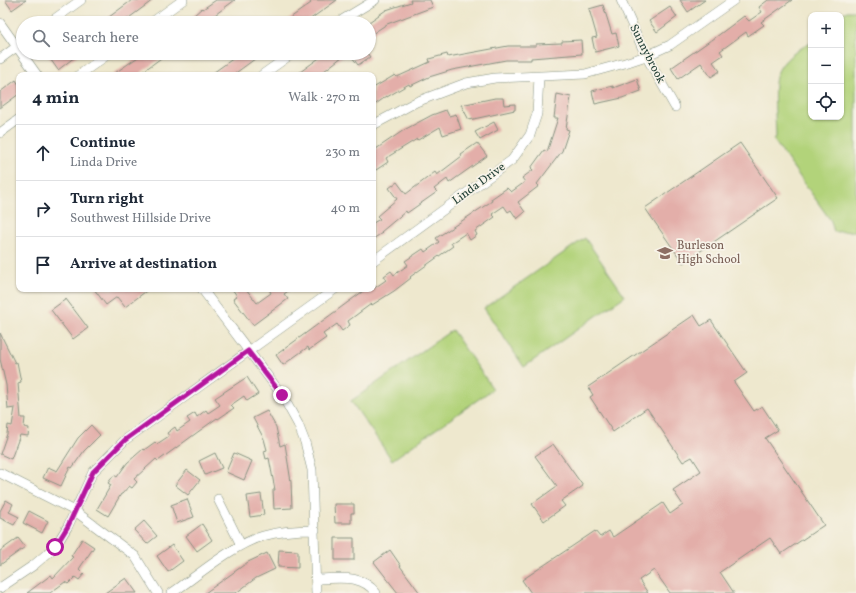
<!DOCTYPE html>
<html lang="en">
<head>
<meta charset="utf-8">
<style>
  :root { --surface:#fff; --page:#f6f6f7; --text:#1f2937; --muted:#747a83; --line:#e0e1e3 }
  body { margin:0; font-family:Vollkorn,serif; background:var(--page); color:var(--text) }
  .controls { position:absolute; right:12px; top:12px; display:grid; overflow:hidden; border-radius:8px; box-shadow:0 1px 3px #0004 }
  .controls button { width:36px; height:36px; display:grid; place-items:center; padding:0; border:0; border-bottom:1px solid var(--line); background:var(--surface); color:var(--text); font:20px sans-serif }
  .stop { position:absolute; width:12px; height:12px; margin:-9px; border:3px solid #b5179e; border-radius:50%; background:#fff }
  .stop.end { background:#b5179e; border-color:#fff; box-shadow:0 1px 4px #0008 }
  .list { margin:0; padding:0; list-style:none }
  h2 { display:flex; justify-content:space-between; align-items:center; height:52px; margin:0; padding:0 16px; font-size:17px }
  h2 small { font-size:13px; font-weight:400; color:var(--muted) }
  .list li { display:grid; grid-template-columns:26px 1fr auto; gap:12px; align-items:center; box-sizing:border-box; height:56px; padding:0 16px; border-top:1px solid var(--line) }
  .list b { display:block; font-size:15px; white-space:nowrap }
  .list p { margin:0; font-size:13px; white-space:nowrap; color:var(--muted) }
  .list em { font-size:13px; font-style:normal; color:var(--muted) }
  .icon { flex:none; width:22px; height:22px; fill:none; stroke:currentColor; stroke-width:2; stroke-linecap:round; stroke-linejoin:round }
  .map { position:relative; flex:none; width:856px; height:593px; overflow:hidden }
  .search { position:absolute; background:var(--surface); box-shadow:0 1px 3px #0004; left:16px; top:16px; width:360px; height:44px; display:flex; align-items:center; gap:10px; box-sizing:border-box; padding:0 14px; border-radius:22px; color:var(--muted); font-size:15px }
  .panel { position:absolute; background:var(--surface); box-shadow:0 1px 3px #0004; left:16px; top:72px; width:360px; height:220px; border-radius:8px }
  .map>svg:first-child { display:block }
</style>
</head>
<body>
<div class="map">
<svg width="856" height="593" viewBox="0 0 856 593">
  <rect width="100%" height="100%" fill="#f7f3e8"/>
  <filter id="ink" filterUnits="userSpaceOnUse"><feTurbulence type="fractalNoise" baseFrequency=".025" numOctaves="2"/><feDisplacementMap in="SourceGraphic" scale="8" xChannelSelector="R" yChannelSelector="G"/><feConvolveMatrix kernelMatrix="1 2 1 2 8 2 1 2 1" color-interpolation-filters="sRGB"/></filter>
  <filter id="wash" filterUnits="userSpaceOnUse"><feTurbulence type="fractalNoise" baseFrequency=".012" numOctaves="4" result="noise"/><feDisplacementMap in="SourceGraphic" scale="16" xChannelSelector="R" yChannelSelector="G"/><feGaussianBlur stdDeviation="0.9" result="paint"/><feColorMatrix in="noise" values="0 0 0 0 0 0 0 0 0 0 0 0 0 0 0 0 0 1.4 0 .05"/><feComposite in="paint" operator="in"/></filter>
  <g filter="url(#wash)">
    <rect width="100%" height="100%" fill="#eee8ce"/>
    <path fill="#b2d37a" stroke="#688857" d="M847 11H856V231L834 232 831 221 773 139 776 137C776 123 772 85 777 74 781 61 799 48 811 43V117H841V15Z
      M585 238 625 296 524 367 484 308Z
      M452 330 493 389 392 460 351 401Z"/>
    <g id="blocks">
      <path fill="#e3aea9" d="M5 0H26L12 10Z
        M132 0H153L122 23H101Z
        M216 0H235L204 23H185L202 8 203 9Z
        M309 0H337L305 23H283L311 3Z
        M410 0H430L433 7 387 24 369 36V22L386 10 411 2Z
        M680 0H705L688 12Z
        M768 0H792L761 22 764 25 748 36 746 32 720 51 723 55 713 62 720 71 711 77 701 63 678 79 671 68 711 40H712L744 16 749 21 762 12 759 7Z
        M603 5 612 34 616 33 619 46 595 52 592 38 597 37 589 9Z
        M670 7 677 17 657 32 649 21Z
        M581 40 582 54 531 58V60H506L452 70 429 77 410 86 409 84 387 97V96L373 106V88L395 75 397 77 430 62 429 59 447 54 448 57 508 46H536V44L562 43V41Z
        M46 53H80L58 70Z
        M144 53H168L138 75H112Z
        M241 53H263L233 75H210Z
        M326 53H347L319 75H296Z
        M349 53H367L370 57 358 65Z
        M637 79 641 91 622 98 595 104 592 91 613 86V88Z
        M16 80 19 85V94L0 108V92Z
        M557 94 571 97 566 129 569 130 562 151 537 184 539 186 518 202 525 212 517 219 511 210 508 212 504 206 492 214 495 217 475 231 477 235 470 240 466 233 451 243 453 246 410 277 411 278 394 291 372 305 371 304 348 321 350 325 342 331 337 324 323 334 326 338 309 350 308 347 283 365 276 355 366 289H373L386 280 384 276 391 271 394 275 408 265 405 261 423 249 425 252 439 242 436 238 492 201 491 199 507 188 511 192 525 182 522 178 533 170 531 168 544 150 547 152 558 118H554Z
        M495 98H503L504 105 515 104V110L469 120 461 105Z
        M446 110 449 116 456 114 461 129 443 135 440 127 418 140 417 139 386 158 388 162 376 170 373 166V151L404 130 432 115Z
        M494 122 498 130 480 140 475 132Z
        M477 143 487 156 449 183 447 179 434 189 437 192 407 213 406 211 381 232 382 233 373 239V223L380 219 377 216 397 199 389 188 397 182 406 194 435 172 437 175 462 156 461 154Z
        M740 143 778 198 683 263 645 208Z
        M94 289H149L125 307 117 297 106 305Z
        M232 289H246L257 303 271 293 269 289H291L284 294 288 299 253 325 233 299 237 296Z
        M66 299 88 328 73 339 51 310Z
        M694 315 701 326 711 320 747 373 734 382 754 411 762 406 778 430 765 438 824 525 781 554 770 538 720 572 734 593H670L654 570 639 580 648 593H531L522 580 595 531 600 537 609 531 613 537 663 503 670 514 683 505 673 490 701 471 692 457 683 462 647 408 613 432 590 397 593 395 588 387Z
        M0 333 15 363 17 362 21 382 18 383 21 418H25L24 427 29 428 28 436 20 435 11 459 0 454 7 434 8 425 12 426 15 408 8 409 6 385 0 359Z
        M247 377 258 394 247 401 244 396 231 405 234 408 218 419 217 418 158 461 156 459 134 479 137 482 132 488 129 486 122 494H121L108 516 97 509 111 485 108 483 114 475 117 477 127 463 143 449 144 450 155 442 157 444 169 436 167 433 175 427 177 431 190 422 187 418 195 413 197 417 206 410 208 413 220 405 215 398Z
        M267 411 276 427 280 446 285 444 291 482 292 508 274 509 273 490H275L269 458 266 459 264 451 267 450 264 439 253 418Z
        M91 425 100 435 84 451 72 468 70 467 61 486 43 478 48 467 57 471 78 438Z
        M553 444 583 486 561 501 565 506 544 521 532 504 557 486 535 456Z
        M215 453 222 468 205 475 199 461Z
        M234 453 252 461 244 480 226 472Z
        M187 470 200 480 188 495 175 485Z
        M261 494 264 515 250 517 247 496Z
        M187 499 194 517 177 523 171 505Z
        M6 500 13 504 9 512 19 517 14 525 0 518V511Z
        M334 504H354V513H351V523H335Z
        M29 511 48 521 42 533 23 523Z
        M144 521 157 536 147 544 134 530Z
        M202 524 212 540 197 551 186 536Z
        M18 538 25 547 0 565V551Z
        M335 538H354V560H335Z
        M82 539 94 547 79 569 84 574 79 580 75 577 68 584 65 582 50 593H27L51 575 53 578 73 557 71 556Z
        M172 545 183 561 168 572 157 556Z
        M279 550 298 551V568L278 567Z
        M390 550 401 566H400L420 593H398L374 562Z
        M267 553 275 569 256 578 236 593H205L248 562Z
        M126 578 137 593H105Z"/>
    </g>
  </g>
  <g filter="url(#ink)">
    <use href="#blocks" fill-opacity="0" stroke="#869281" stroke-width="1"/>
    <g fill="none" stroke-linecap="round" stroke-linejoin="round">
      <defs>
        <path id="minor" d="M621 0 646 56 675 107
          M0 23 37 75
          M49 23 81 0
          M151 23 183 0
          M337 23 375 0
          M0 59 23 42
          M79 75 110 53
          M262 75 293 53
          M373 125 416 102 466 83 495 78 585 74 625 63 646 56 670 45 734 0
          M0 133 19 119
          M373 261 512 160 530 135 537 114 539 77
          M202 289 282 395 298 424 305 442 312 470 316 593
          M0 473 75 511 135 556 158 593
          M218 499 241 545
          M316 579C338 579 361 573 376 593
          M0 588 34 565 55 547 68 526 93 472 125 440 335 289
          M172 593C197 576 234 544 263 536 280 531 297 530 315 530"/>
      </defs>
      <use href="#minor" stroke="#869281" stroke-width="10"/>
      <use href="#minor" stroke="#fff" stroke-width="9"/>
    </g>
  </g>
  <g fill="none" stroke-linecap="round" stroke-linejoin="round" filter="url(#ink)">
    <path stroke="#b5179e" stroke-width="5" d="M55 547 68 526 93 472 125 440 248 351 282 395"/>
  </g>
  <defs>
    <symbol id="school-bare" viewBox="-9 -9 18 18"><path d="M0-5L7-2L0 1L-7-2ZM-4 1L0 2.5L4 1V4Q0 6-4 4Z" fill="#8d6e63" stroke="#f7f3e8" stroke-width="2.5" paint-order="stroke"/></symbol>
  </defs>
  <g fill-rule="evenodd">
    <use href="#school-bare" x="654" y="242" width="22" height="22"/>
  </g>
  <g text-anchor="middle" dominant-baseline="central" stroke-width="3.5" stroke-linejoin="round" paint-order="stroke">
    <g font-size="12" fill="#1f3d34" stroke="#f7f3e8">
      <text transform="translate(647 54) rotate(63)">Sunnybrook</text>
      <text transform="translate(479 184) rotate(-36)">Linda Drive</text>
    </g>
    <g font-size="12" fill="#785e54" stroke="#f7f3e8" text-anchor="start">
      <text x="677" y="246">Burleson<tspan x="677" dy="14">High School</tspan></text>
    </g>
  </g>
</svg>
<div class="controls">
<button>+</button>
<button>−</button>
<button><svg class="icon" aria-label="locate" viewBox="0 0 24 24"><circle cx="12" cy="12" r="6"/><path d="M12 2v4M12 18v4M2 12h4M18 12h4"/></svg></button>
</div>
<div class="stop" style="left:55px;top:547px"></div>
<div class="stop end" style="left:282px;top:395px"></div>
<div class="search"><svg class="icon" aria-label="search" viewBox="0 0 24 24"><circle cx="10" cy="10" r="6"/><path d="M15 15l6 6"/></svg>Search here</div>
<section class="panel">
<h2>4 min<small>Walk · 270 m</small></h2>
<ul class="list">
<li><svg class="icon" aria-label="ahead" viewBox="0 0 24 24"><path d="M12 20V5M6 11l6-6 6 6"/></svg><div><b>Continue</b><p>Linda Drive</p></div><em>230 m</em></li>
<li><svg class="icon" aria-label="right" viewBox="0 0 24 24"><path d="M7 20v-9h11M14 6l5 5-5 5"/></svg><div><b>Turn right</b><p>Southwest Hillside Drive</p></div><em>40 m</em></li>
<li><svg class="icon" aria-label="arrive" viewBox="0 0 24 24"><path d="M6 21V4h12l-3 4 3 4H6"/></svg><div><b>Arrive at destination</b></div></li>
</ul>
</section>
</div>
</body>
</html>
